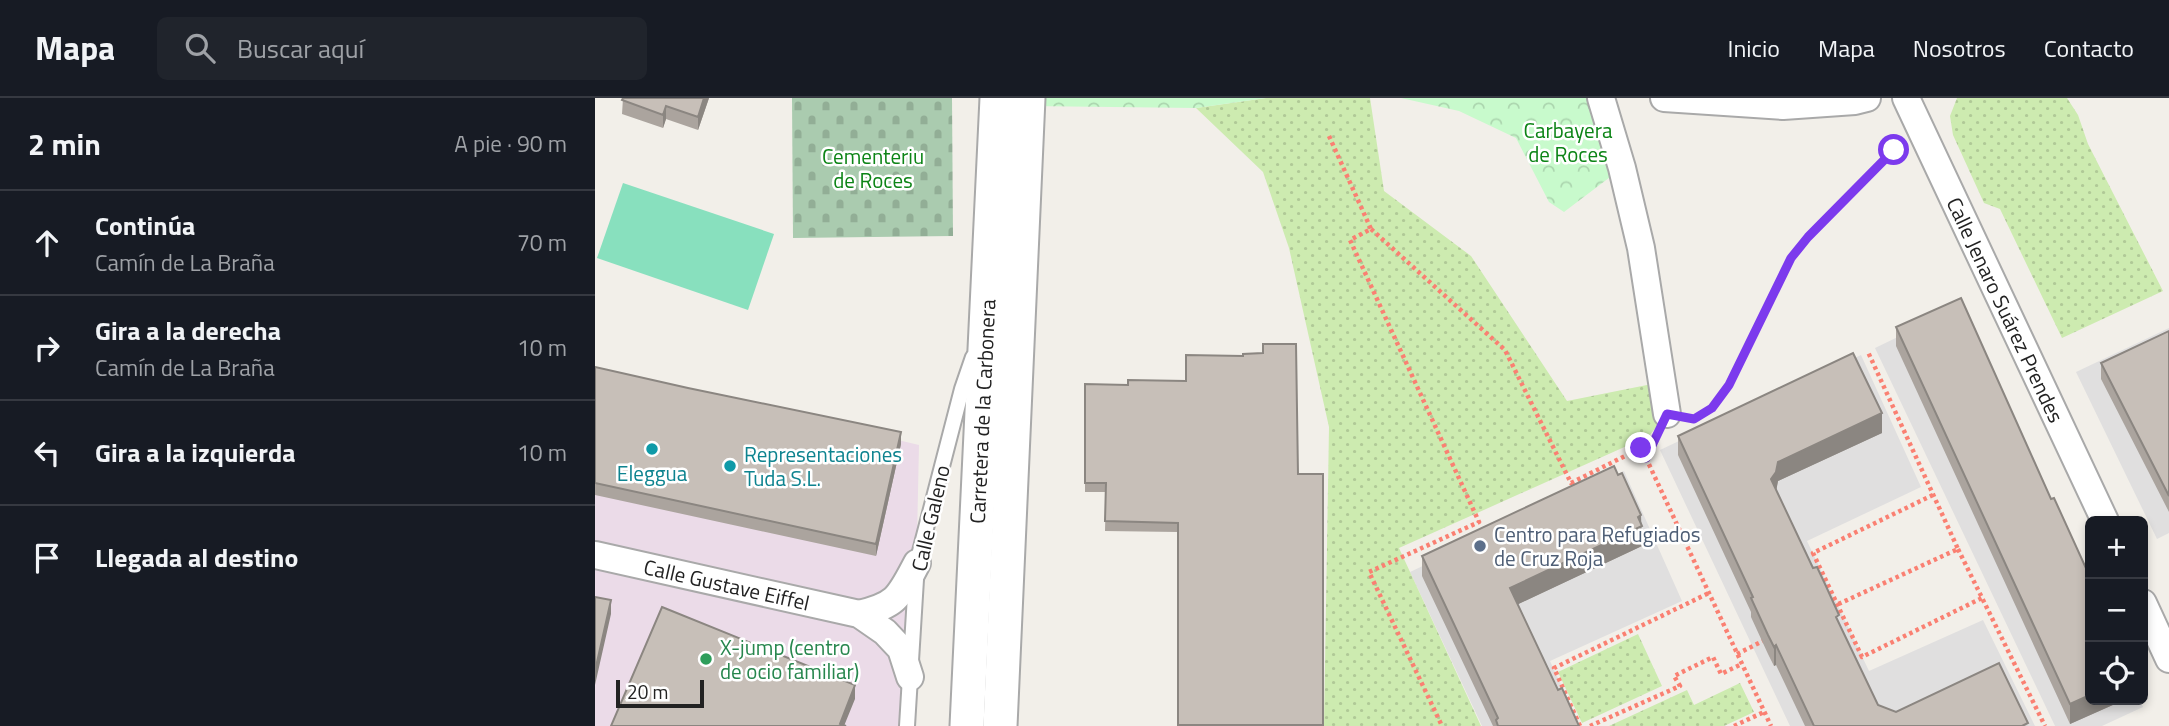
<!DOCTYPE html>
<html lang="es">
<head>
<meta charset="utf-8">
<style>
  :root { --surface:#171b24; --page:#20242c; --text:#f1f3f6; --muted:#9ea1a6; --line:#363941 }
  body { margin:0; font-family:"Titillium Web",sans-serif; background:var(--page); color:var(--text) }
  .controls { position:absolute; right:21px; bottom:21px; display:grid; overflow:hidden; border-radius:10px; box-shadow:0 4px 10px #0003 }
  .controls button { width:63px; height:63px; display:grid; place-items:center; padding:0; border:0; border-bottom:2px solid var(--line); background:var(--surface); color:var(--text); font:35px sans-serif }
  .scale { position:absolute; left:21px; bottom:18px; width:88px; box-sizing:border-box; padding-left:7px; border:4px solid #222; border-top:0; font-size:19px; line-height:24px; white-space:nowrap; color:#222; -webkit-text-stroke:5px #fff; paint-order:stroke }
  .stop { position:absolute; width:21px; height:21px; margin:-16px; border:5px solid #7c3aed; border-radius:50%; background:#fff }
  .stop.end { background:#7c3aed; border-color:#fff; box-shadow:0 2px 7px #0008 }
  .list { margin:0; padding:0; list-style:none }
  h2 { display:flex; justify-content:space-between; align-items:center; height:91px; margin:0; padding:0 28px; font-size:30px }
  h2 small { font-size:23px; font-weight:400; color:var(--muted) }
  .list li { display:grid; grid-template-columns:46px 1fr auto; gap:21px; align-items:center; box-sizing:border-box; height:105px; padding:0 28px; border-top:2px solid var(--line) }
  .list b { display:block; font-size:26px; white-space:nowrap }
  .list p { margin:0; font-size:23px; white-space:nowrap; color:var(--muted) }
  .list em { font-size:23px; font-style:normal; color:var(--muted) }
  .icon { flex:none; width:38px; height:38px; fill:none; stroke:currentColor; stroke-width:2; stroke-linecap:round; stroke-linejoin:round }
  .map { position:relative; flex:none; width:1574px; height:628px; overflow:hidden }
  header { display:flex; align-items:center; gap:42px; box-sizing:border-box; height:98px; padding:0 35px; background:var(--surface); border-bottom:2px solid var(--line) }
  header strong { font-size:33px }
  nav { display:flex; gap:38px; margin-inline-start:auto; font-size:24px }
  .search { width:490px; height:63px; background:var(--page); display:flex; align-items:center; gap:18px; box-sizing:border-box; padding:0 24px; border-radius:10px; color:var(--muted); font-size:26px }
  main { display:flex }
  aside { flex:1; background:var(--surface) }
  .map>svg:first-child { display:block }
</style>
</head>
<body>
<header>
<strong>Mapa</strong>
<div class="search"><svg class="icon" aria-label="search" viewBox="0 0 24 24"><circle cx="10" cy="10" r="6"/><path d="M15 15l6 6"/></svg>Buscar aquí</div>
<nav><a>Inicio</a><a>Mapa</a><a>Nosotros</a><a>Contacto</a></nav>
</header>
<main>
<aside>
<h2>2 min<small>A pie · 90 m</small></h2>
<ul class="list">
<li><svg class="icon" aria-label="ahead" viewBox="0 0 24 24"><path d="M12 20V5M6 11l6-6 6 6"/></svg><div><b>Continúa</b><p>Camín de La Braña</p></div><em>70 m</em></li>
<li><svg class="icon" aria-label="right" viewBox="0 0 24 24"><path d="M7 20v-9h11M14 6l5 5-5 5"/></svg><div><b>Gira a la derecha</b><p>Camín de La Braña</p></div><em>10 m</em></li>
<li><svg class="icon" aria-label="left" viewBox="0 0 24 24"><path d="M17 20v-9H6M10 6l-5 5 5 5"/></svg><div><b>Gira a la izquierda</b></div><em>10 m</em></li>
<li><svg class="icon" aria-label="arrive" viewBox="0 0 24 24"><path d="M6 21V4h12l-3 4 3 4H6"/></svg><div><b>Llegada al destino</b></div></li>
</ul>
</aside>
<div class="map">
<svg width="1574" height="628" viewBox="0 0 1574 628">
  <defs>
    <pattern id="grass-dots" width="8" height="8" patternUnits="userSpaceOnUse" patternTransform="scale(1.75)"><rect width="8" height="8" fill="#cdebb0"/><path d="M2 2h.1M6 6h.1" fill="none" stroke="#b0c997" stroke-width="1.8" stroke-linecap="round"/></pattern>
    <pattern id="cemetery-stones" width="16" height="16" patternUnits="userSpaceOnUse" patternTransform="scale(1.75)"><rect width="16" height="16" fill="#aacbaf"/><path d="M2 7V4a2 2 0 0 1 4 0v3zM10 15v-3a2 2 0 0 1 4 0v3z" fill="#92ae96"/></pattern>
    <pattern id="park-crowns" width="20" height="18" patternUnits="userSpaceOnUse" patternTransform="scale(1.75)"><rect width="20" height="18" fill="#c8facc"/><path d="M2 6a3 3 0 1 1 6 0M12 15a3 3 0 1 1 6 0" fill="none" stroke="#acd6af"/></pattern>
  </defs>
  <rect width="100%" height="100%" fill="#f2efe9"/>
  <path fill="#e0dfdf" d="M1365 209 1495 602H1545L1548 609 1507 628H1460L1280 250Z
    M1574 230V435L1562 441 1481 274Z
    M1266 257 1326 389 1212 443 1274 573 1388 522 1440 628H1195L1065 352Z
    M1029 373 1087 503 955 563 985 628H887L815 474Z"/>
  <path fill="#ebdbe8" d="M0 270 324 347 318 628H0Z"/>
  <path fill="url(#grass-dots)" d="M671 0H775L789 93 876 158 972 303 1067 284 1072 316 1054 338 804 450 886 628H729L734 329 694 150 668 74 601 10Z
    M1362 0H1472L1483 17 1493 46 1568 193 1467 240 1405 111 1389 105 1358 37 1355 18Z
    M1043 536 1067 588 987 625 963 574Z
    M1145 585 1159 614 1129 628H1014L1092 592 1099 607Z"/>
  <path fill="url(#cemetery-stones)" d="M197 0H357L358 138 198 140Z"/>
  <path fill="url(#park-crowns)" d="M433 0H671L601 10 433 8Z
    M806 0H1006L1027 70 969 114 954 104 921 40 864 13Z"/>
  <path fill="#88e0be" d="M28 85 179 136 153 212 2 160Z"/>
  <g fill="none" stroke-linecap="round" stroke-linejoin="round">
    <defs>
      <path id="service" d="M312 628 322 465 367 291 378 259"/>
      <g id="minor">
        <path d="M1006 0 1027 70 1046 150 1072 316"/>
        <path d="M1069 0 1188 8 1260 3 1272 0"/>
        <path id="s1" d="M1311 0 1510 423"/>
        <path id="s2" d="M0 457 264 516 290 534 306 551 315 579"/>
        <path d="M1548 505 1574 561"/>
        <path d="M264 516C302 507 304 499 322 465"/>
      </g>
      <g id="tertiary">
        <path id="s3" d="M372 628 402 0"/>
        <path d="M405 628 433 0"/>
      </g>
    </defs>
    <use href="#service" stroke="#a9a9a9" stroke-width="18"/>
    <use href="#minor" stroke="#a9a9a9" stroke-width="30"/>
    <use href="#tertiary" stroke="#a9a9a9" stroke-width="37"/>
    <path stroke="#fa8072" stroke-width="4.5" stroke-dasharray="3.5 3.5" stroke-linecap="butt" d="M734 38 776 131 755 142 884 424 774 474 847 628
      M776 131 910 252 976 385 1046 350 1051 360
      M1098 321 1117 310 1134 287 1197 160 1213 139 1305 48
      M1060 341 1051 360 1176 628
      M1338 397 1218 455 1267 559 1387 500
      M1363 451 1450 628
      M1237 509 1363 451 1273 254
      M1142 556 1170 542
      M985 628 959 570 1114 495
      M995 628 1085 588 1079 578 1118 559 1126 576 1147 566
      M1139 628 1169 614"/>
    <use href="#service" stroke="#fff" stroke-width="14"/>
    <use href="#minor" stroke="#fff" stroke-width="26"/>
    <use href="#tertiary" stroke="#fff" stroke-width="33"/>
  </g>
  <path fill="#aba49e" d="M28 0H114L103 32 71 21 68 30 27 16Z
    M1301 229 1495 602H1529L1475 626 1301 248Z
    M1574 233V414L1506 281V265Z
    M0 269 306 346 281 458 0 397Z
    M490 286 703 376H728V628H583V434L510 433 511 394H490Z
    M1287 335 1183 383 1181 392 1283 607 1301 614 1433 628H1210L1181 567 1179 568 1173 556 1156 519V514L1083 357V338Z
    M1046 426 1047 448 923 506 963 592 984 628H898L827 478V458Z"/>
  <path fill="#8b8681" d="M109 0H114L103 32V19Z
    M71 8V21L68 30V17Z
    M1287 315V335L1183 383 1181 394 1176 381 1183 364Z
    M306 334V346L281 458V446Z
    M1046 417 1047 448 915 510V490Z
    M16 502V516L0 587V573Z
    M1181 547V567L1179 568V549Z
    M260 587V601L249 628 245 626Z
    M1495 597V602H1529L1475 626V606Z"/>
  <path fill="#c7bfb8" stroke="#8b8681" stroke-width="2" d="M28 0H109L103 19 71 8 68 17 27 2Z
    M1366 200 1456 401 1459 400 1495 479V597L1475 606 1301 229Z
    M1574 233V398L1506 265Z
    M668 246H701L703 376H728V627H583V425L510 423 511 385H490V286L533 287V282L591 283V257L648 258V256L668 255Z
    M1258 255 1287 315 1183 364 1181 374 1176 381 1218 470 1222 469 1230 486 1244 517 1241 519 1283 607 1301 614 1404 565 1433 625 1427 628H1219L1181 547 1179 549 1173 537 1156 500 1158 499 1083 338Z
    M0 269 93 290 306 334 281 446 0 385Z
    M1019 368 1023 377 1027 375 1046 417 1043 419 1047 428 915 490 963 592 967 590 984 628H903L901 622 903 620 827 458Z
    M0 499 16 502 0 573Z
    M67 509 260 587 245 626 251 628H16Z"/>
  <g fill="none" stroke-linecap="round" stroke-linejoin="round">
    <path stroke="#7c3aed" stroke-width="9" d="M1046 350 1051 360 1072 316 1099 321 1117 310 1134 287 1196 160 1213 139 1299 52"/>
  </g>
  <g fill="#0f9aa8" stroke="#fff" stroke-width="2.5">
    <circle cx="57" cy="351" r="7"/>
    <circle cx="135" cy="368" r="7"/>
  </g>
  <circle fill="#5c6f8a" stroke="#fff" stroke-width="2.5" cx="885" cy="448" r="7"/>
  <circle fill="#2e9e5b" stroke="#fff" stroke-width="2.5" cx="111" cy="561" r="7"/>
  <g text-anchor="middle" dominant-baseline="central" stroke-width="5" stroke-linejoin="round" paint-order="stroke">
    <g font-size="21" fill="#0c8416" stroke="#fff">
      <text x="973" y="32">Carbayera<tspan x="973" dy="24">de Roces</tspan></text>
      <text x="278" y="58">Cementeriu<tspan x="278" dy="24">de Roces</tspan></text>
    </g>
    <g font-size="21" fill="#222" stroke="#fff">
      <text stroke="none"><textPath href="#s1" startOffset="234">Calle Jenaro Suárez Prendes</textPath></text>
      <text stroke="none"><textPath href="#s3" startOffset="315">Carretera de la Carbonera</textPath></text>
      <text transform="translate(335 420) rotate(-77)">Calle Galeno</text>
      <text stroke="none"><textPath href="#s2" startOffset="135">Calle Gustave Eiffel</textPath></text>
    </g>
    <g font-size="21" fill="#0d838f" stroke="#fff" text-anchor="start">
      <text x="149" y="356">Representaciones<tspan x="149" dy="24">Tuda S.L.</tspan></text>
      <text x="57" y="375" text-anchor="middle">Eleggua</text>
    </g>
    <g font-size="21" fill="#4e5e75" stroke="#fff" text-anchor="start">
      <text x="899" y="436">Centro para Refugiados<tspan x="899" dy="24">de Cruz Roja</tspan></text>
    </g>
    <g font-size="21" fill="#27864d" stroke="#fff" text-anchor="start">
      <text x="125" y="549">X-jump (centro<tspan x="125" dy="24">de ocio familiar)</tspan></text>
    </g>
  </g>
</svg>
<div class="controls">
<button>+</button>
<button>−</button>
<button><svg class="icon" aria-label="locate" viewBox="0 0 24 24"><circle cx="12" cy="12" r="6"/><path d="M12 2v4M12 18v4M2 12h4M18 12h4"/></svg></button>
</div>
<div class="scale">20 m</div>
<div class="stop" style="left:1299px;top:52px"></div>
<div class="stop end" style="left:1046px;top:350px"></div>
</div>
</main>
</body>
</html>
